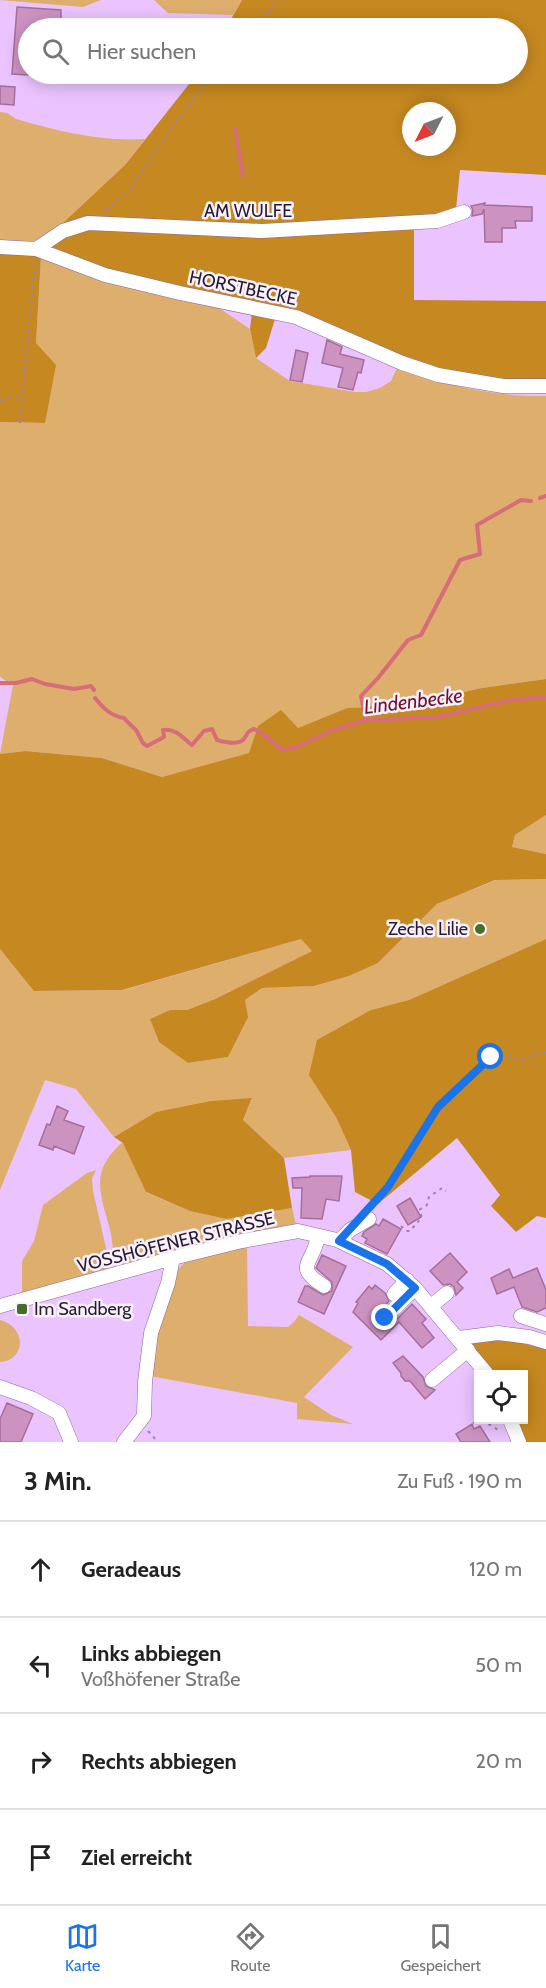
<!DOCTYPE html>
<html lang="de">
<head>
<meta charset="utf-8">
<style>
  :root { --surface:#fff; --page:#f2f2f2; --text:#222; --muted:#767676; --line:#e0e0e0; --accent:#1a73e8 }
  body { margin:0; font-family:Cabin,sans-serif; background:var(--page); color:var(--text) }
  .controls { position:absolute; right:18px; bottom:18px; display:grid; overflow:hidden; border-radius:0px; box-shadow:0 3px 15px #0003 }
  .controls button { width:54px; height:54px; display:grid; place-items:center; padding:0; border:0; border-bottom:2px solid var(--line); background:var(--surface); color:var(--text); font:30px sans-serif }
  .compass { position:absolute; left:402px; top:102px; width:54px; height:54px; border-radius:50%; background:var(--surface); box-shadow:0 3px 15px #0003; rotate:228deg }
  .stop { position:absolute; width:18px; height:18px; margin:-14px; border:4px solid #1a73e8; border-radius:50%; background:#fff }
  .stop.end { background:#1a73e8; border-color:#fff; box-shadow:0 2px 6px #0008 }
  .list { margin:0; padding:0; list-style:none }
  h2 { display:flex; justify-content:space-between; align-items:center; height:78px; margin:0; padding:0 24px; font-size:26px }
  h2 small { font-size:20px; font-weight:400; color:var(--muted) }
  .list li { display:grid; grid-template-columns:39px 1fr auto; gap:18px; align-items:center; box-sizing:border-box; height:96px; padding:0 24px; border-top:2px solid var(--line) }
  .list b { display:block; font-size:22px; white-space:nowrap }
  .list p { margin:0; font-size:20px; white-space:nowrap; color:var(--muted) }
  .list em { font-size:20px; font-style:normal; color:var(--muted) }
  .icon { flex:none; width:33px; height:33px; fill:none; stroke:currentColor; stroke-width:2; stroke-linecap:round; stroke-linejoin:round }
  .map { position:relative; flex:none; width:546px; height:1442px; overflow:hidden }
  .search { position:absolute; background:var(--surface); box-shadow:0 3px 15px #0003; left:18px; right:18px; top:18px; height:66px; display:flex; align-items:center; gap:15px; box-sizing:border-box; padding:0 21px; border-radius:33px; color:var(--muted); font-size:22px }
  .sheet { height:462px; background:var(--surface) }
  nav { display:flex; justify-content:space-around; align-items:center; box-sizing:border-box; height:84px; border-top:2px solid var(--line); background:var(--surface); font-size:16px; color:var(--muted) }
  nav a { display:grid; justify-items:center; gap:3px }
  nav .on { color:var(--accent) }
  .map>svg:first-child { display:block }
</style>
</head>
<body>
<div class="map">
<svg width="546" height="1442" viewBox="0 0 546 1442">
  <rect width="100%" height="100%" fill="#eac3ff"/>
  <path fill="#deae6d" d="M0 0H101L83 7Z
    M154 0H242L233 15 168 13Z
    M0 112 7 113 16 119C59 131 100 142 145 139L125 165 50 235C32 243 19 244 0 243Z
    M41 256 216 306 250 329 256 358 290 381 355 392H366L380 388 391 381 397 368C443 385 496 397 546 396V679L482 688 405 705 347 708 298 728 258 726 250 753 162 777 102 758 25 751 0 754 13 685 0 677V422L45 423 36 343Z
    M546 815V854L512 847 515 835Z
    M546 879V939L409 1000 371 1010 336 1117 351 1150 284 1158 243 1120 252 1099 156 1112 114 1137 76 1089 45 1080 0 1190V949L35 991 123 990 301 939 312 951 215 999 187 1010H170L150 1019 159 1042 189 1063 228 1057 237 1037 245 1000 262 988 314 986 349 976 378 963 437 904 496 880Z
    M123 1142 147 1193 190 1211 226 1219 292 1208 296 1225 118 1267C113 1258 113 1245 111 1234 102 1196 87 1173 123 1142Z
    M96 1170 92 1179 93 1191 111 1270 22 1294V1261L34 1241 43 1205 87 1173Z
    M247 1245 248 1326 288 1327 294 1322 299 1315 353 1347 304 1397 331 1415 353 1424 297 1419V1403L150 1376 153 1338 175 1273 185 1262Z
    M0 1320C26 1326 27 1360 0 1362Z"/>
  <path fill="#c68820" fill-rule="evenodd" d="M242 0H546V175L460 170 456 209 438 218 414 219V300L546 301V383H503L440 373 276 316 266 348 256 358 250 329 253 304 81 263 45 248 50 235 125 165 197 74H518V28H226ZM411 111H447V147H411Z
    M0 252 41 256 36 343 56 365 45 423 0 422Z
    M546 679V815L515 835 512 847 546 854V879L495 880 437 904 378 963 349 976 314 986 262 988 245 1000 248 1017 228 1057 188 1063 159 1042 150 1019 170 1010H187L215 999 312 951 301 939 122 990 34 991 0 949V754L25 751 102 758 162 777 249 753 258 726 281 710 298 728 347 708 405 705 482 688Z
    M546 939V1218L537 1216 516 1232 491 1206 500 1195 457 1138 378 1204 355 1192 351 1150 336 1117 309 1075 317 1040 371 1010 409 1000Z
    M252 1098 243 1120 284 1158 292 1208 226 1219 190 1211 146 1192 123 1143 114 1137 156 1112 211 1101Z
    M498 1337 546 1349V1442H525L517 1420H524V1374H493L468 1341Z"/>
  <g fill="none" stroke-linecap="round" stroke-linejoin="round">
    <path stroke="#d76d7a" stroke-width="4" d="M235 129 243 176
      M540 498 546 496
      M0 683H16L32 679 45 684 74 689 91 686 94 690
      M95 698C103 708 111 716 124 718 128 723 131 725 135 729 141 735 139 742 147 746L164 737 163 730C176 728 184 739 192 745L204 731 212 729 217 740C224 742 237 745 243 740 248 735 246 731 254 729L266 736 282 750 297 747 333 730 366 720 439 717 511 700 546 697
      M366 720 361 696 378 678 408 640 421 635 460 560 480 554 477 525 521 500 531 501"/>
  </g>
  <path fill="#cc93c1" stroke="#a56e9a" stroke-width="1.5" d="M17 7 61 10V28H28V75L12 74Z
    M0 86 15 87 14 105 0 104Z
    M485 203 484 205 532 207V221H515L516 228H502V242H485L484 209 482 214 472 216 473 210 471 206Z
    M327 340 342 347 340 354 364 360 361 373 358 372 353 390 338 387 343 368 322 363Z
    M296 350 308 353 302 382 290 380Z
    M57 1106 68 1111 64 1120 84 1127 74 1154 54 1146 53 1150 39 1145 47 1124 50 1125Z
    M310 1176H342L339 1201 326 1199 322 1219 301 1218 302 1188H293L292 1178 310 1177Z
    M410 1198 421 1217 408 1225 397 1206Z
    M383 1219 401 1229 387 1254 365 1243 367 1239 362 1236 364 1232 376 1224 379 1226Z
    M450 1253 467 1272 457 1282 463 1288 456 1295 454 1287 450 1284 443 1285 430 1271Z
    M322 1255 346 1266 324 1314 298 1302 305 1286H308L323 1295 332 1291V1282L316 1268Z
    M537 1268 546 1290V1308L537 1312 522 1307 514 1287 497 1294 491 1278 509 1269 513 1278Z
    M375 1285 385 1293 389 1301 377 1315 379 1325 383 1327 391 1325 412 1304 426 1319 422 1323 434 1338 422 1348 399 1322 381 1340 353 1312 358 1303 356 1302 369 1286 372 1289Z
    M403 1356 423 1377 426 1386 435 1390 425 1399 410 1381H405L401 1376V1373L393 1363Z
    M7 1403 33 1414 21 1442H0V1419Z
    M472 1424 474 1429 480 1426 490 1442H461L456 1434Z"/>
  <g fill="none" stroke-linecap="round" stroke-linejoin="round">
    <defs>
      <path id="minor" d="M0 247 36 249 105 275 180 293 296 317 402 363 438 375 503 386H546
        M36 249 63 231 88 223 262 231 437 221 464 212
        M318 1236C314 1263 292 1267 324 1286
        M339 1241 350 1230 369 1219
        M394 1294 407 1280
        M0 1306 173 1258 242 1241 298 1231 337 1240 387 1264 415 1288 487 1374
        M431 1306 447 1293
        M521 1316 546 1324
        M385 1318 415 1288
        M459 1338 498 1333 529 1337 546 1342
        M432 1380 468 1350
        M0 1387 31 1398 59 1413 71 1442
        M510 1420 519 1442
        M124 1442 144 1416 145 1382 151 1333 168 1283 173 1258"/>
    </defs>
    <use href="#minor" stroke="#8c679e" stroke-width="15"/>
    <path stroke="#9f82af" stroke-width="2" stroke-dasharray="3 4.5" stroke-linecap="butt" d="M246 28 271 10 277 0
      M106 210 130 190 172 127 213 74
      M0 400 22 397
      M20 423 35 264
      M371 1205 388 1187 437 1107 491 1057 500 1053 522 1060 546 1052
      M401 1226 406 1231H410L422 1217 419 1210 427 1205 429 1197 442 1188 446 1191
      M482 1420 500 1431
      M473 1423 481 1420
      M148 1431 158 1442"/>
    <use href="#minor" stroke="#fff" stroke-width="14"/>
  </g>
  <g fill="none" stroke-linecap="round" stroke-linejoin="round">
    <path stroke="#1a73e8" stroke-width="8" d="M385 1318 415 1288 387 1264 339 1241 388 1187 438 1107 491 1057"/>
  </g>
  <g fill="#476e29" stroke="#f9f1fe" stroke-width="2">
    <circle cx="480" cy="929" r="6"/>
    <rect x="16" y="1303" width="12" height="12" rx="3"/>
  </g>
  <g text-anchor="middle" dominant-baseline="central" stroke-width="5" stroke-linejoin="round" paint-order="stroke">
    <g font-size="18" fill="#281a30" stroke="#f9f1fe">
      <text x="248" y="211">AM WULFE</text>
      <text transform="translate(243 288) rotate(12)">HORSTBECKE</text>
      <text transform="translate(176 1242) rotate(-14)">VOSSHÖFENER STRASSE</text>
    </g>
    <g font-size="18" fill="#281a30" stroke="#f9f1fe" text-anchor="end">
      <text x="468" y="929">Zeche Lilie</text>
      <text x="34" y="1309" text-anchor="start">Im Sandberg</text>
    </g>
    <g font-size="20" font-style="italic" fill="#731129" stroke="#f9f1fe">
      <text transform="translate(413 701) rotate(-7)">Lindenbecke</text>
    </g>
  </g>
</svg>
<div class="controls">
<button><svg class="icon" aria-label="locate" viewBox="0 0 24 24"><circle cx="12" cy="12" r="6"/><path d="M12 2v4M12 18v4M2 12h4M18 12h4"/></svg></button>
</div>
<svg class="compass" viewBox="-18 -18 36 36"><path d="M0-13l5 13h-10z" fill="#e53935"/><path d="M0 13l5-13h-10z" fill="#767676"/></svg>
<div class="stop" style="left:491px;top:1057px"></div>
<div class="stop end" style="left:385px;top:1318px"></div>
<div class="search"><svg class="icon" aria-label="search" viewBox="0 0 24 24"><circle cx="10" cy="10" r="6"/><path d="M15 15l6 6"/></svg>Hier suchen</div>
</div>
<section class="sheet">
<h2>3 Min.<small>Zu Fuß · 190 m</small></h2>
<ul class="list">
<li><svg class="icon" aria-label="ahead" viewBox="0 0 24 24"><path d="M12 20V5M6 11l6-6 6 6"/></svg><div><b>Geradeaus</b></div><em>120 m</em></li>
<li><svg class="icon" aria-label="left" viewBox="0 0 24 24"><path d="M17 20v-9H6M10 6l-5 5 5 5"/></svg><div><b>Links abbiegen</b><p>Voßhöfener Straße</p></div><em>50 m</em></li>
<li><svg class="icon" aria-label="right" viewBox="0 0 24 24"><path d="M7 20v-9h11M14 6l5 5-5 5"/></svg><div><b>Rechts abbiegen</b></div><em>20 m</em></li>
<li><svg class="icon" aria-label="arrive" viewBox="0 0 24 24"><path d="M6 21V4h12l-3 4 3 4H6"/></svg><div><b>Ziel erreicht</b></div></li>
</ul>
</section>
<nav>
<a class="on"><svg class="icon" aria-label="map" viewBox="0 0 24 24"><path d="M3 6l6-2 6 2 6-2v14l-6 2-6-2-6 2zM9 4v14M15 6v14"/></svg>Karte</a>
<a><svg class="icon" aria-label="directions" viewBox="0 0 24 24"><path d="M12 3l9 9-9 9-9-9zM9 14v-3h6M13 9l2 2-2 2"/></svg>Route</a>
<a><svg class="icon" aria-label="saved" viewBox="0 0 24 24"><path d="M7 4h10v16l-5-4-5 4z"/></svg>Gespeichert</a>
</nav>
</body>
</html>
